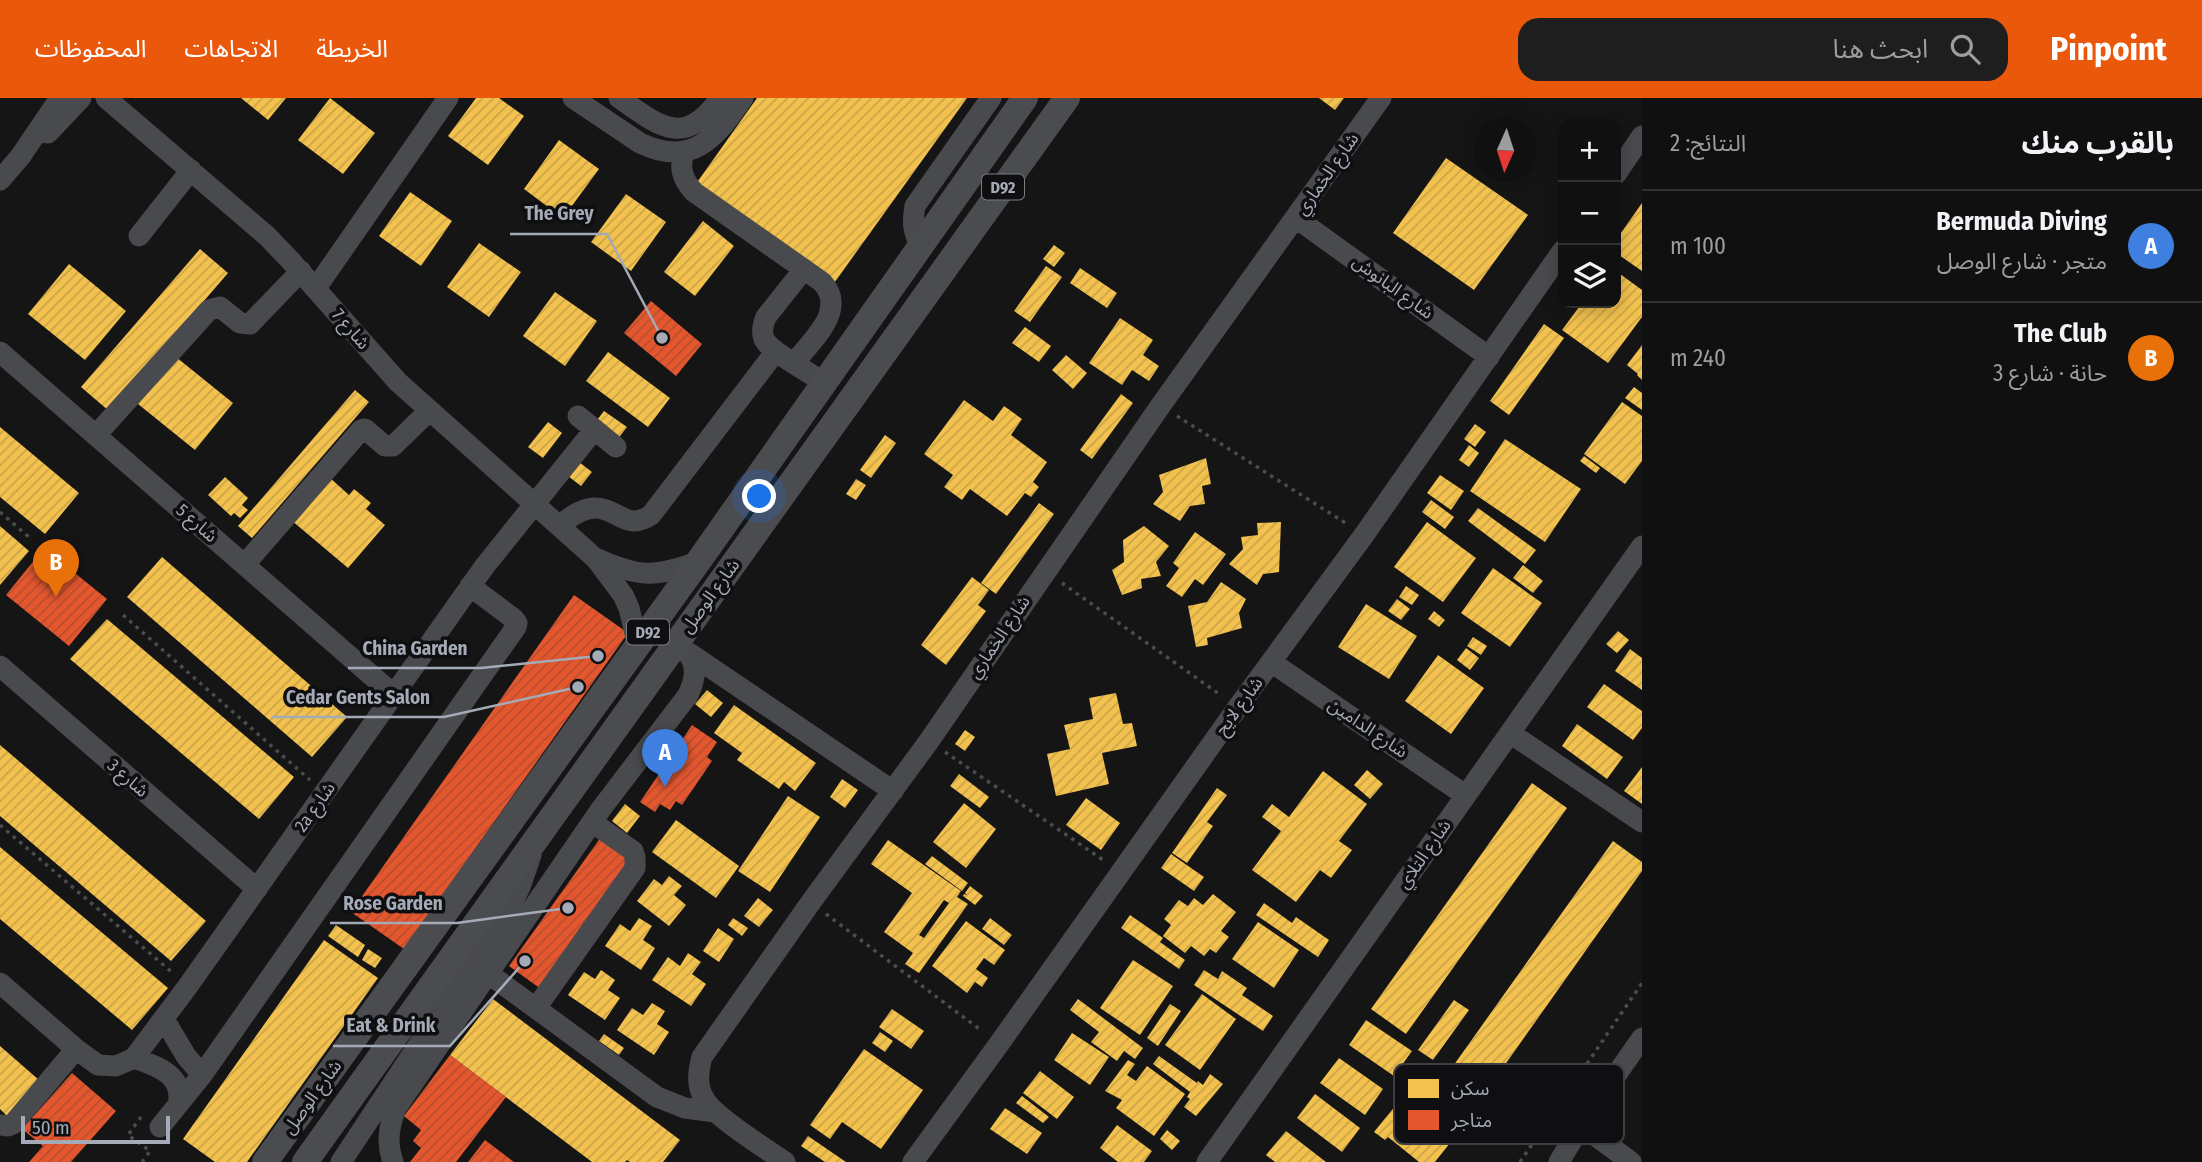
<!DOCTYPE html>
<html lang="ar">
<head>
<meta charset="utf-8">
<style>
  :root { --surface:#101010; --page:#1e1e1e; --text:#f1f3f6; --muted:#9c9d9f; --line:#303030; --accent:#ea580c }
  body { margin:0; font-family:"Fira Sans Condensed","Noto Sans Arabic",sans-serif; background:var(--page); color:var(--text); direction:rtl }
  .controls { position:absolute; right:21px; top:21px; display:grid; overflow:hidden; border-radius:14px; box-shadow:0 4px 18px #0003 }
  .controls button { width:63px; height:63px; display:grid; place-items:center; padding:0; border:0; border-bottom:2px solid var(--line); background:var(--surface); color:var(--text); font:35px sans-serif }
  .compass { position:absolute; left:1474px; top:21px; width:63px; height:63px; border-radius:50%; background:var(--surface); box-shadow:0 4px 18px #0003; rotate:183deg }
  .scale { position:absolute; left:21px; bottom:18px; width:149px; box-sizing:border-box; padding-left:7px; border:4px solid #a5aab7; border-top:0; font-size:19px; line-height:24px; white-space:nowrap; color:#a5aab7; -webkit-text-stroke:5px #0f0f11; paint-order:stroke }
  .you { position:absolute; left:760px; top:399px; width:24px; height:24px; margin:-18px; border:5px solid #fff; border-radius:50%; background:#1a73e8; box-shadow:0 0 0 10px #1a73e833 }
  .badge { display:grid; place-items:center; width:46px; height:46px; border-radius:50%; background:var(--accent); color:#fff; font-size:23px; font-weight:700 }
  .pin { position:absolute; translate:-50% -58px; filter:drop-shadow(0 2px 4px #0008) }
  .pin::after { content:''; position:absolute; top:37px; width:24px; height:21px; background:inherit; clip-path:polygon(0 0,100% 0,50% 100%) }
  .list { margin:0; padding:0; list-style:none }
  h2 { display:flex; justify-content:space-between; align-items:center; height:91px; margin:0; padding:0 28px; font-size:30px }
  h2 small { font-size:23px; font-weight:400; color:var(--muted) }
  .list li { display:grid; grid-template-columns:46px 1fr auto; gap:21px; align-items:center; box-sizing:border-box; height:112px; padding:0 28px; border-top:2px solid var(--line) }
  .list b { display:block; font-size:26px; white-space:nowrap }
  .list p { margin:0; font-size:23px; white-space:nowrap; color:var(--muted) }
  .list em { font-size:23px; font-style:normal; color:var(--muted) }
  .icon { flex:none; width:38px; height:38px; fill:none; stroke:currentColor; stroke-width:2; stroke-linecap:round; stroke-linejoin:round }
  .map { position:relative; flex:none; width:1642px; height:1064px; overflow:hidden; direction:ltr }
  header { display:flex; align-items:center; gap:42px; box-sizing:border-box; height:98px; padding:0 35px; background:var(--accent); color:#fff }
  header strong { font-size:33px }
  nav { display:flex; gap:38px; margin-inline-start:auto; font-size:24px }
  .search { width:490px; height:63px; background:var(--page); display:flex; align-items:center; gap:18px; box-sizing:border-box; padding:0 24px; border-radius:21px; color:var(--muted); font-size:26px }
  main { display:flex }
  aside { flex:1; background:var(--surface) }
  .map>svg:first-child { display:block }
</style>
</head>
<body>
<header>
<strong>Pinpoint</strong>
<div class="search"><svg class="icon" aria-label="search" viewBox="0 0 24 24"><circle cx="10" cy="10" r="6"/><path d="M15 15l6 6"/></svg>ابحث هنا</div>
<nav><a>الخريطة</a><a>الاتجاهات</a><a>المحفوظات</a></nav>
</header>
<main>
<aside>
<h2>بالقرب منك<small>النتائج: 2</small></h2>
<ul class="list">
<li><span class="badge" style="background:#3f7fe0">A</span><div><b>Bermuda Diving</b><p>متجر · شارع الوصل</p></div><em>100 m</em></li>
<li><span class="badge" style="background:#e8710a">B</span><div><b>The Club</b><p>حانة · شارع 3</p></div><em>240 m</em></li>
</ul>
</aside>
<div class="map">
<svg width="1642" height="1064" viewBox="0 0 1642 1064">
  <defs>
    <pattern id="homes-hatch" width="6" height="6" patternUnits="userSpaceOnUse" patternTransform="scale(1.75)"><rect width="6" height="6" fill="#f2c14e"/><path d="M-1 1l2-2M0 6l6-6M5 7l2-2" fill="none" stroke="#cca549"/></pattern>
    <pattern id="shops-hatch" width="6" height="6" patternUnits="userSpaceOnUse" patternTransform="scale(1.75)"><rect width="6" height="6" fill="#e4572e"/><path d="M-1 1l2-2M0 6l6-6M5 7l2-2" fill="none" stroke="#b84e30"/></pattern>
  </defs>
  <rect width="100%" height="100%" fill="#151515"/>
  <path fill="url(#homes-hatch)" fill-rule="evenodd" d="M241 0H286L268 22Z
    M330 0 375 35 343 76 298 42Z
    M476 0H499L524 18 488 67 448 38Z
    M757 0H967L832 188 693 90Z
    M1319 0H1344L1335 12Z
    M559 42 599 71 563 120 524 91Z
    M1446 60 1528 117 1474 192 1393 135Z
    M410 94 452 123 421 168 379 138Z
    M626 96 666 124 631 173 591 144Z
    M1642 105V173L1616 155V142Z
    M703 123 734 148 695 198 664 174Z
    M479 145 521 174 489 219 447 189Z
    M1054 147 1065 155 1054 169 1043 161Z
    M200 151 228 175 109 313 81 289Z
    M69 166 126 213 85 262 28 216Z
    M1046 168 1062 179 1030 224 1014 213Z
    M1080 170 1117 195 1107 210 1070 185Z
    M1616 173 1642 192V219L1608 265 1562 232 1582 205H1616Z
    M555 194 597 223 565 268 523 238Z
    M1120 220 1153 242 1143 257 1159 268 1149 283 1132 272 1122 287 1089 265Z
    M1544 226 1564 240 1509 317 1490 303Z
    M1025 229 1051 248 1039 264 1012 245Z
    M1642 247V282L1637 277 1638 276 1627 267Z
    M608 254 670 300 648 329 586 283Z
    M1066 257 1087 275 1073 291 1052 272Z
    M176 259 233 305 195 352 138 306Z
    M1634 289 1642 295V312L1625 300Z
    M355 292 369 304 252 440 238 428Z
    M1121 296 1133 305 1092 361 1080 352Z
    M964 302 993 323 1004 308 1022 321 1011 337 1047 364 1033 384 1039 389 1031 399 1025 395 1007 418 970 391 962 402 944 389 953 377 924 356Z
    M1622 304 1642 318V363L1625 386 1584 356Z
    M604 313 627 329 617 342 594 326Z
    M548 324 562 335 543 360 528 349Z
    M1475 326 1486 334 1475 349 1464 341Z
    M0 329 79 395 45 436 0 399Z
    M885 337 896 345 871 380 860 372Z
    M1505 341 1581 391 1545 444 1470 393Z
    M1469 347 1479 355 1469 369 1459 362Z
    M1584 358 1600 370 1596 375 1580 363Z
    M1206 360 1211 386 1202 388 1205 406 1190 408 1180 423 1153 406 1163 394 1159 377Z
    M579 364 592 374 581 388 568 378Z
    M1440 377 1464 393 1451 412 1427 395Z
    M225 379 248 400 242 407 248 412 240 420 234 415 231 418 208 397Z
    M329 379 349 397 354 391 371 405 366 411 385 427 348 470 291 422Z
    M856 381 866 387 856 402 846 396Z
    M1431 402 1454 419 1445 431 1422 414Z
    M1039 405 1054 416 996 496 981 485Z
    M1478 410 1536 452 1525 466 1468 423Z
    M1281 424 1279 474 1263 476 1257 487 1229 466 1243 451 1241 439 1258 437 1257 425Z
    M1427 424 1476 460 1443 504 1394 469Z
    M0 428 29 453 0 487Z
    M1144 428 1169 448 1156 464 1161 478 1141 481 1142 490 1122 497 1112 472 1124 464 1123 442Z
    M1195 434 1226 456 1203 487 1195 481 1182 499 1166 488 1179 470 1173 465Z
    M162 459 347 619 312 659 127 499Z
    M1523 467 1543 483 1533 495 1513 480Z
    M1493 470 1542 505 1510 549 1461 515Z
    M972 479 989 492 978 507 986 513 946 567 921 547Z
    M1221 484 1246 501 1239 515 1242 530 1207 540 1208 547 1196 549 1188 508 1207 504Z
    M1406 488 1419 497 1412 507 1399 499Z
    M1397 501 1410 511 1401 522 1388 513Z
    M1366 506 1417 538 1389 581 1338 549Z
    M1434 513 1445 522 1439 529 1428 521Z
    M107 521 294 679 259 721 70 561Z
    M1618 533 1629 542 1617 555 1606 546Z
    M1473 539 1487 548 1481 557 1467 548Z
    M1466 550 1479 560 1470 572 1457 562Z
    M1630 551 1642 560V592L1615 573Z
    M1438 557 1484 590 1451 636 1405 603Z
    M1604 586 1642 613V630L1633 642 1587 609Z
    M707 592 723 605 711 619 695 606Z
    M1116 595 1123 626 1132 625 1137 648 1102 655 1109 686 1056 698 1047 656 1070 651 1064 627 1093 621 1089 600Z
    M734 607 816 665 795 693 784 684 779 691 737 662 742 655 714 635Z
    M1577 626 1623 659 1607 681 1562 648Z
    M965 632 975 639 965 653 955 646Z
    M0 647 206 823 171 863 0 718Z
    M1642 669V706L1624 693Z
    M1367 672 1383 686 1370 701 1354 687Z
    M1323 673 1367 706 1339 743 1352 752 1331 780 1320 772 1296 804 1252 772 1281 733 1262 719 1272 706 1289 719Z
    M959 676 989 699 980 710 950 688Z
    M842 681 858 692 845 710 830 699Z
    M1532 685 1567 710 1406 936 1371 911Z
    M1217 690 1227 697 1207 724 1213 728 1187 765 1172 755Z
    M788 698 820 719 770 794 738 773Z
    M1086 700 1120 725 1101 752 1066 727Z
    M964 705 996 731 966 770 933 744Z
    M625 706 640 718 627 735 612 723Z
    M676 722 739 768 716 800 652 754Z
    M888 742 961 793 957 799 968 806 919 875 905 866 913 855 884 834 912 795 871 766ZM944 802 949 805 924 840 919 837Z
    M1613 743 1642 764V773L1485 995 1451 971Z
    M0 749 168 890 132 932 0 821Z
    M1171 756 1204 779 1194 793 1161 770Z
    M932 758 968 785 962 793 925 766Z
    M669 778 682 788 674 797 686 807 669 828 637 803 654 781 662 787Z
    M970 788 983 798 975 807 963 798 964 796 967 797 965 795Z
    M1213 796 1236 814 1221 833 1229 839 1216 855 1210 851 1204 858 1191 848 1185 855 1163 838 1171 827 1164 821 1179 802 1188 808 1194 800 1203 807Z
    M758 800 773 812 759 829 744 818Z
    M1264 805 1292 825 1296 819 1329 842 1318 859 1256 817Z
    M1130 817 1163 840 1160 844 1185 862 1179 871 1121 830Z
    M639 820 652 828 643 842 655 850 641 872 605 848 620 826 630 833Z
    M733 820 748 830 742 838 728 827Z
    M990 820 1012 837 1004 847 982 831Z
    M966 823 1005 852 994 867 984 860 976 871 988 880 982 889 975 884 967 895 932 868Z
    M1258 824 1299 852 1274 890 1232 861Z
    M336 827 365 847 358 859 328 838Z
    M718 830 734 841 719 864 703 853Z
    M324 842 378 880 247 1064H215L183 1041Z
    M368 851 382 860 375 870 362 862Z
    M688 855 701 864 692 876 706 886 691 908 652 882 668 859 680 868Z
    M1133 862 1173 888 1140 937 1100 910Z
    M601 872 615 882 608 892 620 900 605 922 568 897 584 874 595 881Z
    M1204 872 1218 881 1222 873 1247 890 1242 897 1273 918 1263 933 1194 887Z
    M1202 896 1236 921 1200 972 1165 947Z
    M493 901 680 1042 663 1064H630L627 1062 625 1064H592L450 957Z
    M1078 901 1143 950 1135 961 1124 953 1117 963 1091 944 1099 934 1070 912Z
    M1454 902 1469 912 1433 962 1418 952Z
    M652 905 665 913 657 926 669 934 654 957 617 932 632 910 643 917Z
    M1170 906 1181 913 1158 948 1147 940Z
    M892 911 924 933 911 951 879 929Z
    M1366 922 1412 953 1394 978 1349 947Z
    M880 934 893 943 885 954 872 945Z
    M1072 935 1109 959 1090 987 1054 962Z
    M604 936 624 950 619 957 599 943Z
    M0 948 39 982 7 1018 0 1011Z
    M864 951 923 992 881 1051 842 1024 830 1041 810 1027Z
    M1159 958 1197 985 1198 983 1203 987 1210 976 1223 986 1196 1018 1184 1009 1190 1001 1187 999 1190 994 1153 966Z
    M1339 960 1383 991 1365 1017 1320 985Z
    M1128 962 1135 966 1127 977 1136 983 1147 968 1185 996 1154 1038 1116 1010 1122 1002 1105 993Z
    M1422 972 1461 1000 1453 1012 1456 1014 1449 1024 1440 1018 1448 1008 1446 1006 1436 1019 1416 1004 1409 1013 1450 1045 1435 1064H1419L1388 1039 1385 1042 1374 1034 1405 996Z
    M1040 973 1074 999 1057 1021 1023 995Z
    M1315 996 1360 1030 1342 1054 1297 1020Z
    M1022 998 1049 1019 1043 1025 1016 1005Z
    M1005 1010 1042 1035 1027 1056 990 1031Z
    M1117 1027 1152 1053 1144 1064H1118L1100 1050Z
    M1167 1032 1180 1043 1172 1052 1160 1041Z
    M1286 1033 1326 1064H1275L1266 1057Z
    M808 1038 846 1064H825L801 1048Z"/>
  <path fill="url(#shops-hatch)" d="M651 203 702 246 676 278 624 235Z
    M44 450 107 501 69 548 6 497Z
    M574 497 628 535 404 851 351 814Z
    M692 627 717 644 707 659 712 663 682 707 676 703 670 712 660 706 655 714 640 704Z
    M601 739 632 762 541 891 509 868Z
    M450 957 506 999 456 1064H410L421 1050 413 1043 421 1032 404 1018Z
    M72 975 116 1013 71 1064H29L43 1048 22 1031Z
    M485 1042 514 1064H468Z"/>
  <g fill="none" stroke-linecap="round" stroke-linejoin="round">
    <path stroke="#4b4c50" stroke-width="3.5" stroke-dasharray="3.5 5" stroke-linecap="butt" d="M1177 318 1347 426
      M0 414 30 440
      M1062 485 1222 598
      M123 517 310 682
      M945 654 1106 764
      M0 727 174 876
      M826 816 982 933
      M141 1019 128 1037 150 1053 142 1064
      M1520 1064 1642 885"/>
    <path stroke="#494a4e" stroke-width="21" d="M106 0 267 138 290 162 398 284 596 461 623 497 629 510 638 548
      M573 0 640 45C692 70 716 40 743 0
      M619 0C659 28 685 51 720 0
      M48 35 81 0
      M684 53C679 70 682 81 694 94L822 184C848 212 812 242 794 265
      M1616 76 1642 38
      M0 82 20 59 60 0
      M1296 120 1489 259
      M139 138 191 72
      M921 149C913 134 912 124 915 108L991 0
      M804 171 766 219C763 226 761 233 764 241 770 254 812 276 825 285
      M316 190 448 0
      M0 254 394 597
      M578 318 616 349
      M96 337 209 212 220 209 240 225 250 226 301 173
      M559 428C569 420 580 411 594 410 618 409 625 434 651 417L776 253
      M598 461C640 480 655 479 698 464
      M245 466 361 332 365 331 385 348H393L429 313
      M689 555 893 693
      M1271 564 1465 697
      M0 568 257 791
      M1510 635 1642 724
      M489 876 657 999 685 1010 715 1014
      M0 885 76 951 98 967 116 968 134 960 188 888 484 469 594 332
      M536 910 635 770V759L633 753 592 724
      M164 921 186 958 202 977
      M134 960C158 968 185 978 178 1007
      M0 1027 8 1028 13 1026 76 951
      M1581 1027 1631 1064
      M160 1029 202 977 516 529 517 525 514 521 470 488
      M341 1064 511 807 520 789 531 757
      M393 1064C386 1045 389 1028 396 1010L601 711 688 597C699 574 696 560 677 544
      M785 1064C766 1051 715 1019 705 1002 696 988 698 974 702 959L811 804 929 643 1161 307 1381 0
      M913 1064 999 946 1238 609 1364 437 1563 152
      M1207 1064 1642 448
      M1559 1064 1581 1027 1642 940"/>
    <path stroke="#4b4c50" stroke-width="26" d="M265 1064 698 464 1025 0
      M305 1064 1067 0"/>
  </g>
  <g text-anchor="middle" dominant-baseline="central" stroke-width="7" stroke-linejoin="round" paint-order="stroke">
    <g fill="#0f0f11" stroke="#787c85" stroke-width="2">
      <rect x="982" y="76.5" width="42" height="25" rx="5"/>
      <rect x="627" y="521.5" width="42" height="25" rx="5"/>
    </g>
    <g font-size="16" font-weight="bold" fill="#a5aab7">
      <text x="1003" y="89">D92</text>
      <text x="648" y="534">D92</text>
    </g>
    <g font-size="18" fill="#a5aab7" stroke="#0f0f11">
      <text transform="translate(1327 76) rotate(-55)">شارع الخماري</text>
      <text transform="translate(1393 189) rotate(36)">شارع البانوش</text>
      <text transform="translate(351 231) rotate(49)">شارع 7</text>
      <text transform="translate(197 425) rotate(41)">شارع 5</text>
      <text transform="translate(710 498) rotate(-54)">شارع الوصل</text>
      <text transform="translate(999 539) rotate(-56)">شارع الخماري</text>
      <text transform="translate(1239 608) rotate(-54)">شارع لايح</text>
      <text transform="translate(1368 630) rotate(34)">شارع الدامين</text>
      <text transform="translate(128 680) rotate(41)">شارع 3</text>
      <text transform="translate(315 709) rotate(-55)">2a شارع</text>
      <text transform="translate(1424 756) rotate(-55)">شارع التلاي</text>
      <text transform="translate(312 999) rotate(-54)">شارع الوصل</text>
    </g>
  </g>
  <rect x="1394" y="966" width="230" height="80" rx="10" fill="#0f0f11" stroke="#3c3e43" stroke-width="2"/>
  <rect x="1408" y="981" width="31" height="19" fill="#f2c14e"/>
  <rect x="1408" y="1012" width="31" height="20" fill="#e4572e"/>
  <g font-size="19" fill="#a5aab7">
    <text x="1451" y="997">سكن</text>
    <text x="1451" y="1029">متاجر</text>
  </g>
  <path fill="none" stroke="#a5aab7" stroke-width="2.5" d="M662 240L607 136H510M598 558L481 570H348M578 589L444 619H272M568 810L457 825H330M525 863L450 948H333"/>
  <g fill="#a5aab7" stroke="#0f0f11" stroke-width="2.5">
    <circle cx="662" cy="240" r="7"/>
    <circle cx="598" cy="558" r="7"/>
    <circle cx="578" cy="589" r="7"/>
    <circle cx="568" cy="810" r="7"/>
    <circle cx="525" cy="863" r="7"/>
  </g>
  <g font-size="19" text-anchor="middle" font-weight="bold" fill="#a5aab7" stroke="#0f0f11" stroke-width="7" stroke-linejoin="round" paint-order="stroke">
    <text x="559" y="122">The Grey</text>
    <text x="415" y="557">China Garden</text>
    <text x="358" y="606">Cedar Gents Salon</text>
    <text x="393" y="812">Rose Garden</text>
    <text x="391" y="934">Eat &amp; Drink</text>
  </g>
</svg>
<div class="controls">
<button>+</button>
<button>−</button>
<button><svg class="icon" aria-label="layers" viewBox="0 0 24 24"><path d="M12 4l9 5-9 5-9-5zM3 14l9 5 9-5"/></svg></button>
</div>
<svg class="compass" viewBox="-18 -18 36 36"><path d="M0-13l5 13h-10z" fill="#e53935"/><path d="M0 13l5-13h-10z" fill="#9c9d9f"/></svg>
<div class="scale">50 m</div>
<div class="you"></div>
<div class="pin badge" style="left:665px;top:689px;background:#3f7fe0">A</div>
<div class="pin badge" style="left:56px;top:499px;background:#e8710a">B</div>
</div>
</main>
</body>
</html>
